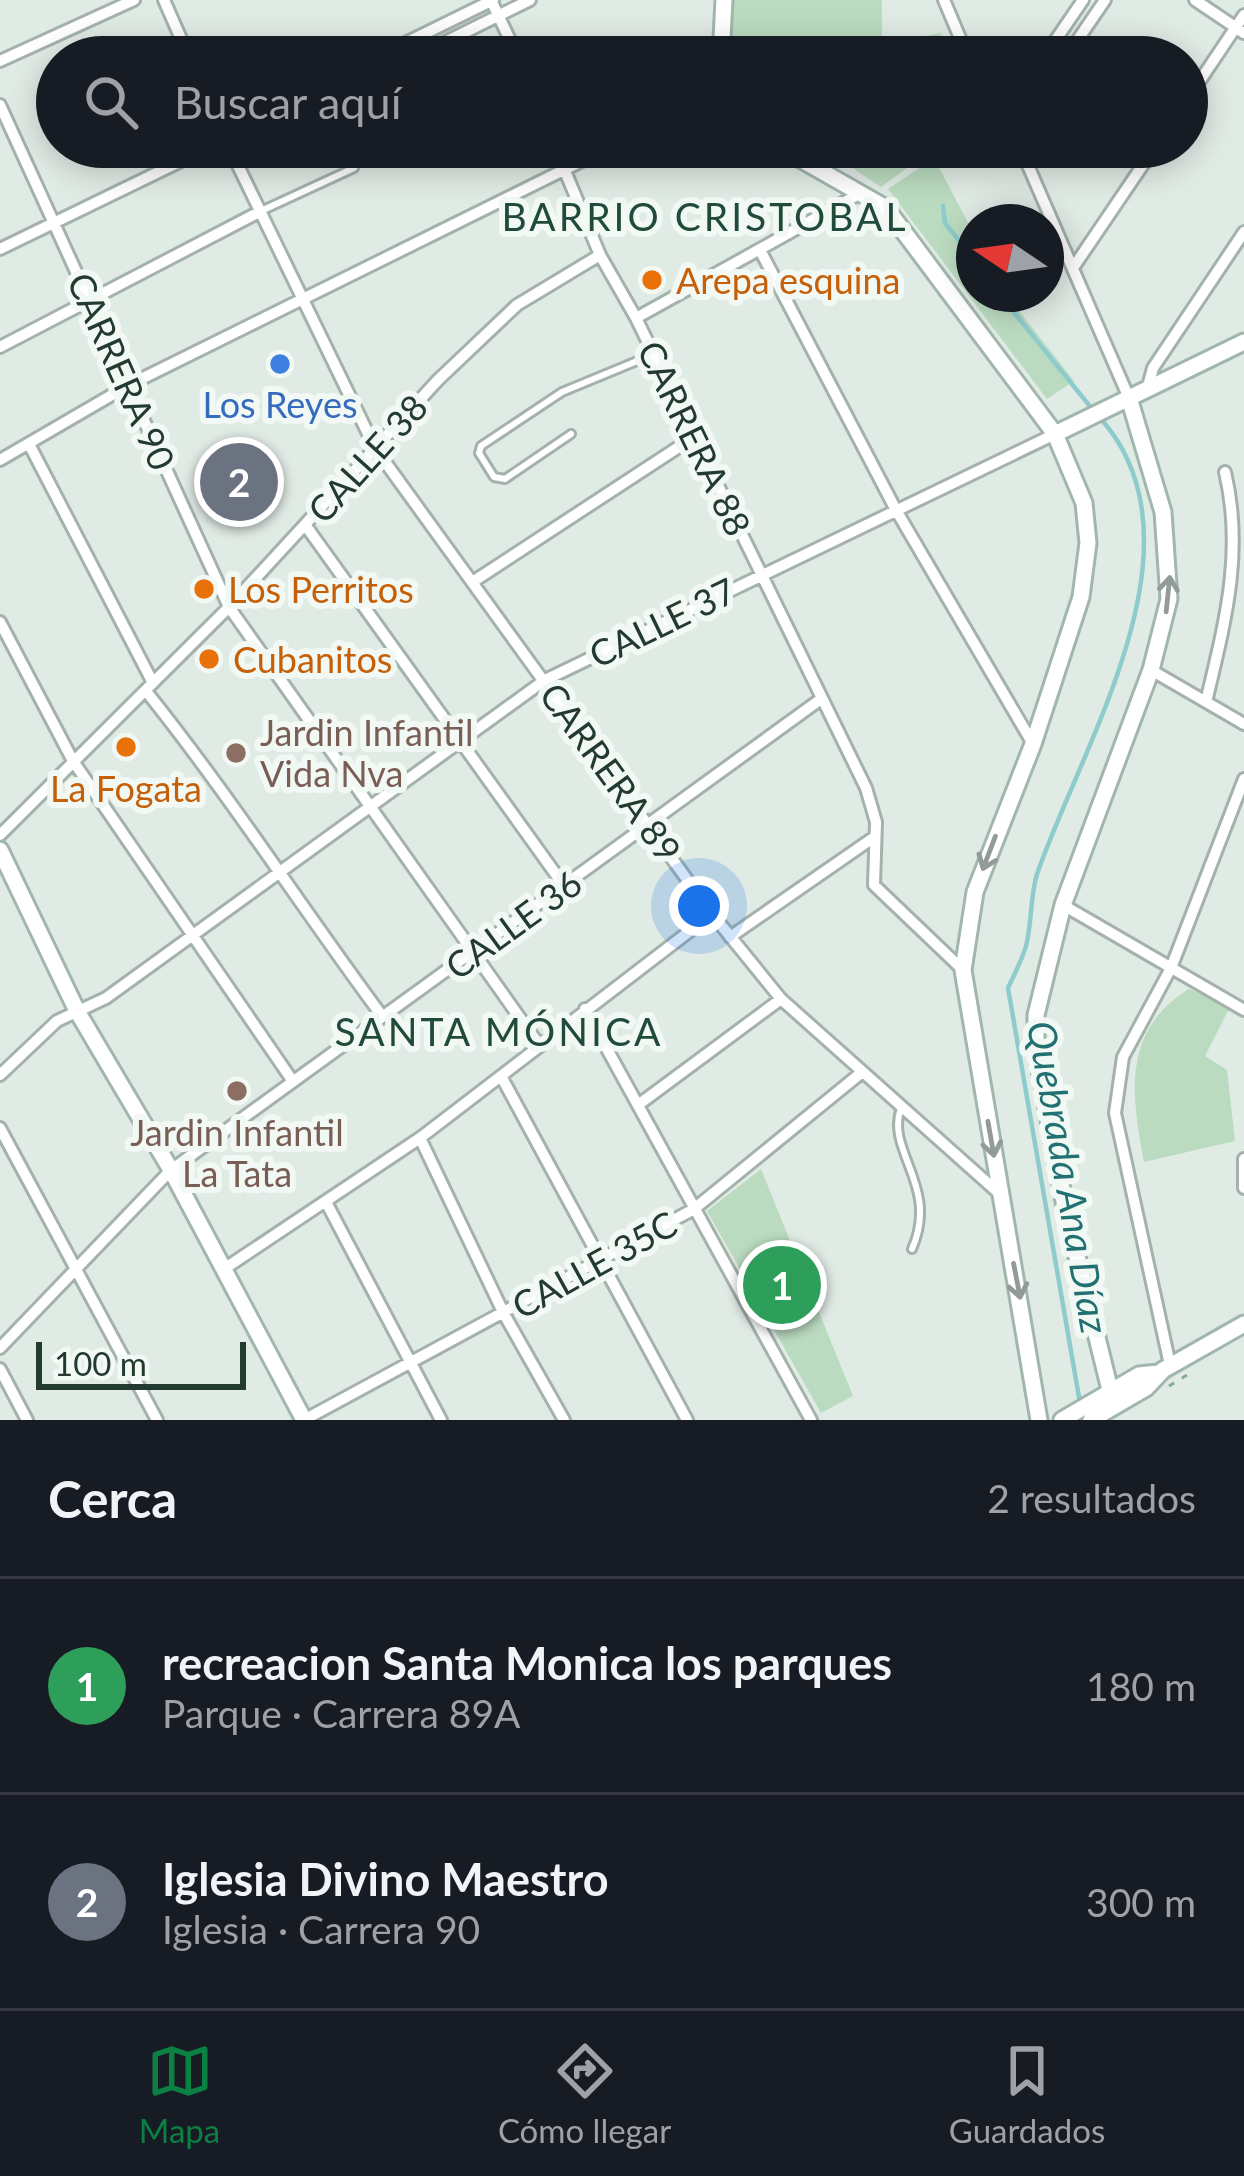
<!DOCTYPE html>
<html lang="es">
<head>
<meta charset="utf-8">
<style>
  :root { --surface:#171b24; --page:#242831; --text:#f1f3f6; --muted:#9ea1a6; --line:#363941; --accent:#0b8043 }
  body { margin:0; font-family:Lato,sans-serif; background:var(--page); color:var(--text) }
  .compass { position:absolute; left:956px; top:204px; width:108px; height:108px; border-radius:50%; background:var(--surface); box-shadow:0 6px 30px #0003; rotate:283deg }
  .scale { position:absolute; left:36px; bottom:30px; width:210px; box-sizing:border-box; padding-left:12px; border:6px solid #233a31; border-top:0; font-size:33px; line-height:42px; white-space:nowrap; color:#233a31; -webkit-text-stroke:9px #f2f8f4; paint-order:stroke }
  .you { position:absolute; left:699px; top:906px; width:42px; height:42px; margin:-30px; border:9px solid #fff; border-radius:50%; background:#1a73e8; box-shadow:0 0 0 18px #1a73e833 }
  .badge { display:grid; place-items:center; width:78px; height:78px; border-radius:50%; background:var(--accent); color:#fff; font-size:39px; font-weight:700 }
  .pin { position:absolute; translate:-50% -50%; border:6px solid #fff; box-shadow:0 3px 12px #0006 }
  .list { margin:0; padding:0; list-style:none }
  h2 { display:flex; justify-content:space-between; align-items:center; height:156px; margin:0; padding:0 48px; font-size:51px }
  h2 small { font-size:39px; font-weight:400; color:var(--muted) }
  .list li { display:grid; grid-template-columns:78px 1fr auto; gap:36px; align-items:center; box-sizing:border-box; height:216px; padding:0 48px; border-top:3px solid var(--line) }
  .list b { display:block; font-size:45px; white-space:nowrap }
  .list p { margin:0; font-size:39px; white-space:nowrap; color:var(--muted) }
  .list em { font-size:39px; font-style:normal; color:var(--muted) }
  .icon { flex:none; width:66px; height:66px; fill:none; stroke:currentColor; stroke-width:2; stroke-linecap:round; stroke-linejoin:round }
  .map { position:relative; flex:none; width:1244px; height:1420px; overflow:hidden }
  .search { position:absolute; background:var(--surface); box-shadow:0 6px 30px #0003; left:36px; right:36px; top:36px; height:132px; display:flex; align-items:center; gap:30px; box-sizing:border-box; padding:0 42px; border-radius:66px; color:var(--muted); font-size:45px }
  .sheet { height:588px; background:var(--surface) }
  nav { display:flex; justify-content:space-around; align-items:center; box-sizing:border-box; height:168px; border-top:3px solid var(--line); background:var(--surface); font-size:33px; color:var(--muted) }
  nav a { display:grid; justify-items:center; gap:6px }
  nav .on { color:var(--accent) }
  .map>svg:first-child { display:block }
</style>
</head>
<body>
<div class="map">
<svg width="1244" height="1420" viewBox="0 0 1244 1420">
  <rect width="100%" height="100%" fill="#e1ebe5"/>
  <path fill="#bbdbc0" d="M734 0H882V45L940 33 955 57H731Z
    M821 147H935L881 187Z
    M934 158 974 234V294H1006L1074 381 1047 399 888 189Z
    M1189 989 1230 1007 1205 1056 1227 1070 1235 1141 1144 1162C1131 1094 1122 1030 1189 989Z
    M761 1169 853 1396 821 1413 707 1211Z"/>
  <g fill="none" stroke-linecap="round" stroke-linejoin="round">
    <path stroke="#8dcbcc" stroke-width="4.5" d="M943 206 945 223 974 259
      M999 294 1093 410
      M1080 1403 1008 988C1014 975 1022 960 1026 946 1032 923 1030 897 1037 874 1081 746 1211 543 1101 419"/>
    <defs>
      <path id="lane" d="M261 211 354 168
        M571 434 505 479 494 477 479 453 481 446 562 392 654 354
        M901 1108C885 1151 940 1186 912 1249"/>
      <path id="street" d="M164 0 189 57
        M491 0 518 57
        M944 0 968 57
        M1195 0 1244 33
        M377 57 493 0
        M415 57 530 0
        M1044 57 1083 0
        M1066 57 1105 0
        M0 61 134 0
        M1187 100 1244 15
        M0 105 229 607 539 1045
        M229 147 375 448 712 914 781 999 1001 1195
        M555 147 600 255 636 318 866 788 876 822 874 885 963 970
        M1020 147 1129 398
        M0 249 210 147
        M760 250 896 510 1033 744
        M1075 265 1155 147
        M636 318 859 194
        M0 347 261 211
        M1147 390 1153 368 1244 232
        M29 444 153 683
        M0 460 129 385 610 147
        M306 526 565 887
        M474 581 694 437
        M0 622 73 761 292 1080
        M1151 670 1244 724
        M146 691C230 796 302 908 382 1016
        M1206 702C1225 622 1244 552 1225 472
        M0 835 229 607 438 380 517 305 600 255
        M1063 905 1244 1010
        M730 937 873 838
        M585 1009 811 1420
        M0 1075 57 1021 106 998 545 680 1055 434
        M501 1076 687 1420
        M638 1105 781 999
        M0 1128 157 1420
        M420 1138 504 1314 564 1420
        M1244 1159V1188
        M326 1202 441 1420
        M224 1269 420 1138 712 914
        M0 1348 171 1170 821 699
        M1170 1365 1115 1113 1123 1057 1171 968 1244 779
        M0 1369 27 1420
        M304 1420 694 1209 861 1073"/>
      <path id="secondary" d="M721 57 724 0
        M779 147 886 208 1055 434 1084 503 1088 543 1081 597 1033 744 975 892 963 970 1039 1420
        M1055 434 1244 342
        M0 850 77 1011 171 1170 304 1420
        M1110 1390 1066 1212 1036 1048V1015L1063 905 1151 670 1169 599 1163 512 1129 398
        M1062 1420 1139 1375 1158 1373
        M1091 1420 1146 1388 1163 1370 1244 1324"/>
    </defs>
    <use href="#lane" stroke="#a4b2ab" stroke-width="12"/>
    <use href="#street" stroke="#a4b2ab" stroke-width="16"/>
    <use href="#secondary" stroke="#a1b6ac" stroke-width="21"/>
    <path stroke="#84ac9a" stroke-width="3" stroke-dasharray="6 9" stroke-linecap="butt" d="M1169 1386 1192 1372"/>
    <use href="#lane" stroke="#fff" stroke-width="6"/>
    <use href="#street" stroke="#fff" stroke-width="10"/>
    <use href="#secondary" stroke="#fff" stroke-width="15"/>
  </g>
  <defs><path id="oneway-shaft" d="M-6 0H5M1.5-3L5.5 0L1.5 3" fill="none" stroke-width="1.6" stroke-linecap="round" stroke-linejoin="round" transform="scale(3)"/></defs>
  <g stroke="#919c98">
    <use href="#oneway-shaft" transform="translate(1168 594) rotate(-84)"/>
    <use href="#oneway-shaft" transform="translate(989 853) rotate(111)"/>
    <use href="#oneway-shaft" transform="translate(991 1139) rotate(80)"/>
    <use href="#oneway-shaft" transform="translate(1017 1281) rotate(79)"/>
  </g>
  <g fill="#e8710a" stroke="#f2f8f4" stroke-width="4.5">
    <circle cx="652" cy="280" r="12"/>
    <circle cx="204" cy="589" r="12"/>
    <circle cx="209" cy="659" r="12"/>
    <circle cx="126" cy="747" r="12"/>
  </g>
  <circle fill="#3f7fe0" stroke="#f2f8f4" stroke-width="4.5" cx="280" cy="364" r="12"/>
  <g fill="#8d6e63" stroke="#f2f8f4" stroke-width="4.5">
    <circle cx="236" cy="753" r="12"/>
    <circle cx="237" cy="1091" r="12"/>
  </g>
  <g text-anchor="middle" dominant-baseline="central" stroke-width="12" stroke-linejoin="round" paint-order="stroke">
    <g font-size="36" fill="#c56008" stroke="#f2f8f4" text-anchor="start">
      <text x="676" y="280">Arepa esquina</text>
      <text x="228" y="589">Los Perritos</text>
      <text x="233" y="659">Cubanitos</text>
      <text x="126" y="788" text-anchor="middle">La Fogata</text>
    </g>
    <g font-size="36" fill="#233a31" stroke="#f2f8f4">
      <text transform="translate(122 371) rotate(66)">CARRERA 90</text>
      <text transform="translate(695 438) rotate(64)">CARRERA 88</text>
      <text transform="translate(367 458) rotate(-48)">CALLE 38</text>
      <text transform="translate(662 622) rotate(-26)">CALLE 37</text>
      <text transform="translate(611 772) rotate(54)">CARRERA 89</text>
      <text transform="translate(513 924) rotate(-36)">CALLE 36</text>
      <text transform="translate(594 1264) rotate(-29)">CALLE 35C</text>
    </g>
    <g font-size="36" fill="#366cbe" stroke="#f2f8f4">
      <text x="280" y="404">Los Reyes</text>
    </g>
    <g font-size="36" fill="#785e54" stroke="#f2f8f4" text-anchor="start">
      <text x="260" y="732">Jardin Infantil<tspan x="260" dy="41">Vida Nva</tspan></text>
      <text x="237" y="1132" text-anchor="middle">Jardin Infantil<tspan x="237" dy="41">La Tata</tspan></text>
    </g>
    <g font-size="39" letter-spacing="3" fill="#204b3b" stroke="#f2f8f4">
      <text x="705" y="216">BARRIO CRISTOBAL</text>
      <text x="499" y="1031">SANTA MÓNICA</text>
    </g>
    <g font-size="39" font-style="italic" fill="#217072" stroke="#f2f8f4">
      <text transform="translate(1069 1177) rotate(80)">Quebrada Ana Díaz</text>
    </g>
  </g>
</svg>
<svg class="compass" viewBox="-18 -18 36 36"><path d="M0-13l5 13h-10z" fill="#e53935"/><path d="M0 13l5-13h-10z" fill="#9ea1a6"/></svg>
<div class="scale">100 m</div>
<div class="you"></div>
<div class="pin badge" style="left:782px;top:1285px;background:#2e9e5b">1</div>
<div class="pin badge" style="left:239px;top:482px;background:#6b7280">2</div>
<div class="search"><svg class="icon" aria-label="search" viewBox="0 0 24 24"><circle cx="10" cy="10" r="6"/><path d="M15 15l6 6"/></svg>Buscar aquí</div>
</div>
<section class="sheet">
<h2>Cerca<small>2 resultados</small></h2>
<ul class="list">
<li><span class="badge" style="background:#2e9e5b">1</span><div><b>recreacion Santa Monica los parques</b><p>Parque · Carrera 89A</p></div><em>180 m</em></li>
<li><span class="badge" style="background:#6b7280">2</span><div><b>Iglesia Divino Maestro</b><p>Iglesia · Carrera 90</p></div><em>300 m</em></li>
</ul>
</section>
<nav>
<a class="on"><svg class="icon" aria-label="map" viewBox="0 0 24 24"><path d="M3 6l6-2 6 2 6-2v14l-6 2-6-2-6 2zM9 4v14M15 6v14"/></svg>Mapa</a>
<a><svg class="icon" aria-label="directions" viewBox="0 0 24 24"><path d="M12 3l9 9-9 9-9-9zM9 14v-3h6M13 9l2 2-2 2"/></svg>Cómo llegar</a>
<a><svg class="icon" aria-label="saved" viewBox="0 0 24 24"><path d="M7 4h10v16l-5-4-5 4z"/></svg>Guardados</a>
</nav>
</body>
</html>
